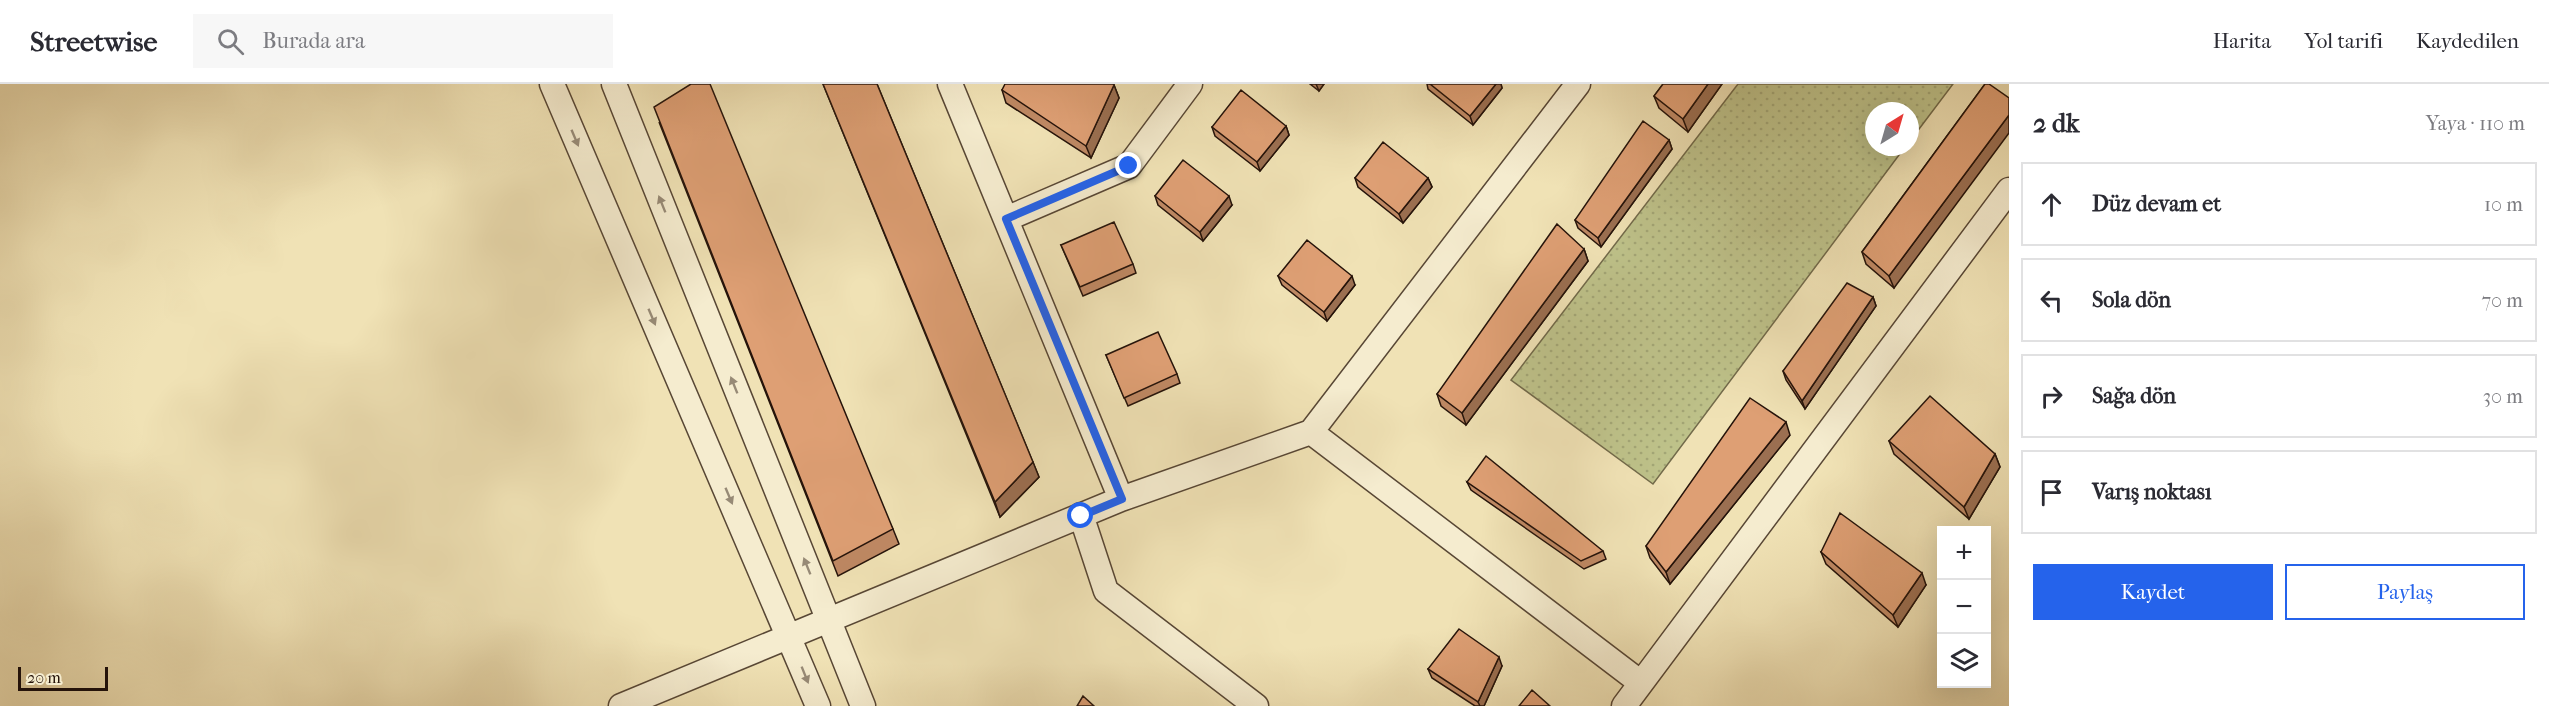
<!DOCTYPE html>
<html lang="tr">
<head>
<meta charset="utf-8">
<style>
  :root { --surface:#fff; --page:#f7f7f7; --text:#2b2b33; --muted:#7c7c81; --line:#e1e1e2; --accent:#2563eb }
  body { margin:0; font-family:"IM FELL French Canon",serif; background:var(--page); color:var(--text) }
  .controls { position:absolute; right:18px; bottom:18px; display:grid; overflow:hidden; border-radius:0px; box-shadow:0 6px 24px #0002 }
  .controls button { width:54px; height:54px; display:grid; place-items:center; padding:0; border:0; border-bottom:2px solid var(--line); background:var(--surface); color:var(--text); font:30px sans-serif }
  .compass { position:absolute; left:1865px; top:18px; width:54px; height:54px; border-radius:50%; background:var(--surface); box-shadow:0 6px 24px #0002; rotate:37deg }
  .scale { position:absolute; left:18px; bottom:15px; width:90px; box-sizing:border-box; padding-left:6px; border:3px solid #25130a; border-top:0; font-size:16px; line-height:21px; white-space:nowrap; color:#25130a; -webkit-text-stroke:4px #f5eccf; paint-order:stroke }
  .stop { position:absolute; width:18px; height:18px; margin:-14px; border:4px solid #2563eb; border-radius:50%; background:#fff }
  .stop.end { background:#2563eb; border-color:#fff; box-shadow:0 2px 6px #0008 }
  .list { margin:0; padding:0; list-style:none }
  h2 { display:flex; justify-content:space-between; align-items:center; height:78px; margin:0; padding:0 24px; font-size:26px }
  h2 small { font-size:20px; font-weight:400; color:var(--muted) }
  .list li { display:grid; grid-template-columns:39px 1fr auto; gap:18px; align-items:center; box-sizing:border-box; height:84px; margin:0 12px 12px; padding:0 12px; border:2px solid var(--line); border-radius:0px }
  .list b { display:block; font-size:22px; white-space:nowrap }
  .list em { font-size:20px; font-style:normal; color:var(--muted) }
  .actions { display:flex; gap:12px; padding:18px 24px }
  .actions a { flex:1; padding:14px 0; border:2px solid var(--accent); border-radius:0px; text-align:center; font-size:21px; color:var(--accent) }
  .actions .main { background:var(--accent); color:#fff }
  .icon { flex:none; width:33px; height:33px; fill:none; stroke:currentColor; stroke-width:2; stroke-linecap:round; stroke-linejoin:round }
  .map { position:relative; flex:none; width:2009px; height:622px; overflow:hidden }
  header { display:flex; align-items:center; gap:36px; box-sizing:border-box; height:84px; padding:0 30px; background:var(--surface); border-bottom:2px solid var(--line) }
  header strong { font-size:28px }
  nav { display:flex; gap:33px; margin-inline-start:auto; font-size:21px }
  .search { width:420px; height:54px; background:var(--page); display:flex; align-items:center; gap:15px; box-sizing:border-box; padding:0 21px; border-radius:0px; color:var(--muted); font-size:22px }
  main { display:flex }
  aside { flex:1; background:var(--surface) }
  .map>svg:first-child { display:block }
</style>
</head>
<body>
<header>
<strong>Streetwise</strong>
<div class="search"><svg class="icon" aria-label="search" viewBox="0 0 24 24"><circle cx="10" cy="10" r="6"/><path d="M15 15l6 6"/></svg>Burada ara</div>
<nav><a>Harita</a><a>Yol tarifi</a><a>Kaydedilen</a></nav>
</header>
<main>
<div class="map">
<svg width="2009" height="622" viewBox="0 0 2009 622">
  <defs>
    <pattern id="grass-dots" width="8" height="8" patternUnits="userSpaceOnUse" patternTransform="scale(1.5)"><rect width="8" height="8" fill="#bec28a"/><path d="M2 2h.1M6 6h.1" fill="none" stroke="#a3a676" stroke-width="1.8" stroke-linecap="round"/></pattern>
  </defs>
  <rect width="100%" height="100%" fill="#f0e2b5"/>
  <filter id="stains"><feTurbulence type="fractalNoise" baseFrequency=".00333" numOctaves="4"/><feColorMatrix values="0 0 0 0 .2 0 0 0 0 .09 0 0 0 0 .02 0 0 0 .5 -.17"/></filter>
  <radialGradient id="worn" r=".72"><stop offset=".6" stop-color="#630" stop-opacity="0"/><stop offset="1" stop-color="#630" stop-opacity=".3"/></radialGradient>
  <path fill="url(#grass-dots)" stroke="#726a4a" stroke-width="1.5" d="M1738 0H1953L1910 57V27H1874V63H1905L1653 400 1511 296Z"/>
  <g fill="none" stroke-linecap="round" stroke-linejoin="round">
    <defs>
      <path id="minor" d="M552 0 818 622
        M614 0 863 622
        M950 0 1121 415
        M1006 135 1129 82 1190 0
        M1311 348 1641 599
        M1081 431 1106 507 1256 622
        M621 622 1121 415 1311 348 1578 0
        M1624 622 2009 106"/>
    </defs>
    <use href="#minor" stroke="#584735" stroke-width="27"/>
    <use href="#minor" stroke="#f5eccf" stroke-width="24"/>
  </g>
  <path fill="#bf8964" stroke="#25130a" stroke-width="1.5" d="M823 0H877L1039 393 1000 433Z
    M1310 0H1324L1319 7Z
    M1427 0H1501L1502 4 1473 41 1428 5Z
    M1663 0H1722L1688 48 1659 24 1654 12Z
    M1985 0 1894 204 1866 180 1862 168Z
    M1114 1 1119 14 1091 74 1006 19 1002 6Z
    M659 38 893 445 899 460 838 492Z
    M1286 42 1289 51 1260 87 1215 52 1212 43Z
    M1669 56 1672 65 1601 163 1578 144 1575 136Z
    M1355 94H1428L1432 103 1403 139 1358 103Z
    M1155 112 1232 121 1203 157 1158 121Z
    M1061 161 1133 180 1136 189 1083 212Z
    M1584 165 1588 177 1466 341 1441 322 1437 310Z
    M1278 192 1355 201 1327 237 1282 201Z
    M1873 213 1876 222 1805 325 1786 296 1783 287Z
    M1106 271 1177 290 1180 299 1128 322Z
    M1790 351 1670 500 1650 474 1646 462Z
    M1889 357 1995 370 2000 383 1969 435 1894 370Z
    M1467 398 1603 467 1606 475 1584 485 1471 406Z
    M1821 468 1926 501 1898 543 1826 480Z
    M1502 582 1484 622H1475L1432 594 1428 585Z"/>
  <path fill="#9b6f51" stroke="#25130a" stroke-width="1.5" d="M1316 0H1324L1319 7Z
    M1496 0H1501L1502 4 1473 41 1470 32Z
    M1708 0H1722L1688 48 1683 35Z
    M1114 1 1119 14 1091 74 1086 62Z
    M2009 31V49L1894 204 1889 192Z
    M1286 42 1289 51 1260 87 1257 78Z
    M1669 56 1672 65 1601 163 1598 154Z
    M1428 94 1432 103 1403 139 1399 130Z
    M1229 112 1232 121 1203 157 1200 148Z
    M1584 165 1588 177 1466 341 1462 329Z
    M1352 192 1355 201 1327 237 1324 228Z
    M1873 213 1876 222 1805 325 1802 317Z
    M1786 338 1790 351 1670 500 1666 488Z
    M1995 370 2000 383 1969 435 1964 423Z
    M1033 378 1039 393 1000 433 995 418Z
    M1922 489 1926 501 1898 543 1893 531Z
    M1499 573 1502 582 1484 622H1480L1478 618Z"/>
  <path fill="#de9f74" stroke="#25130a" stroke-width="1.5" d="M691 0H710L893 445 833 477 654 23Z
    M823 0H877L1033 378 995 418Z
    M1005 0H1113L1114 1 1086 62 1002 6Z
    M1430 0H1496L1470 32Z
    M1663 0H1708L1683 35 1654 12Z
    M1985 0H1989L2009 14V31L1889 192 1862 168Z
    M1241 6 1286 42 1257 78 1212 43Z
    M1643 37 1669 56 1598 154 1575 136Z
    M1383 58 1428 94 1399 130 1355 94Z
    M1183 76 1229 112 1200 148 1155 112Z
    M1114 138 1133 180 1080 203 1061 161Z
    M1557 140 1584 165 1462 329 1437 310Z
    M1307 156 1352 192 1324 228 1278 192Z
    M1847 199 1873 213 1802 317 1783 287Z
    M1158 248 1177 290 1124 314 1106 271Z
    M1930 312 1995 370 1964 423 1889 357Z
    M1750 314 1786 338 1666 488 1646 462Z
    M1486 372 1603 467 1581 477 1467 398Z
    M1840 429 1922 489 1893 531 1821 468Z
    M1459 545 1499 573 1478 618 1428 585Z
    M1532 606 1550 622H1519Z
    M1083 612 1094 622H1077Z"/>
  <defs><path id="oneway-solid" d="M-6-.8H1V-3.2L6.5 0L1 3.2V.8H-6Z" transform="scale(1.5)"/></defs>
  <g fill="#978a76">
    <use href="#oneway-solid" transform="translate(575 54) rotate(67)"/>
    <use href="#oneway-solid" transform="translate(662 120) rotate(-112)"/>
    <use href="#oneway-solid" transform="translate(652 233) rotate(67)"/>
    <use href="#oneway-solid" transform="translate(734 301) rotate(-112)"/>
    <use href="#oneway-solid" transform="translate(729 412) rotate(67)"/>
    <use href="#oneway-solid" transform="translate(807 482) rotate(-112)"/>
    <use href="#oneway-solid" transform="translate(805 591) rotate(68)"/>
  </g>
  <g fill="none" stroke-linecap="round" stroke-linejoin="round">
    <path stroke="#2563eb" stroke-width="8" d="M1081 432 1122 415 1006 135 1129 82"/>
  </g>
  <rect width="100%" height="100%" filter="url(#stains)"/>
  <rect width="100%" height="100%" fill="url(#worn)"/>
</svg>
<div class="controls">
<button>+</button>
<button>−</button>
<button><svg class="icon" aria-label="layers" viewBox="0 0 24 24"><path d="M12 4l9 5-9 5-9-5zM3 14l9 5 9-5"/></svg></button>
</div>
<svg class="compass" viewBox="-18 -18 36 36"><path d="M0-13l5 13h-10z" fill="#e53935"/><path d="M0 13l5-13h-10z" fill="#7c7c81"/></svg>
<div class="scale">20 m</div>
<div class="stop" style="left:1081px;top:432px"></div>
<div class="stop end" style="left:1129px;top:82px"></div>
</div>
<aside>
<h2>2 dk<small>Yaya · 110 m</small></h2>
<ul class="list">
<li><svg class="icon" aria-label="ahead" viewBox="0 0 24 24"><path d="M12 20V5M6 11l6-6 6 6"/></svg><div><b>Düz devam et</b></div><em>10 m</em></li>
<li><svg class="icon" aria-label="left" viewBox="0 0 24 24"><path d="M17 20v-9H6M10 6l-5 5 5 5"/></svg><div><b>Sola dön</b></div><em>70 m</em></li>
<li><svg class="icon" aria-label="right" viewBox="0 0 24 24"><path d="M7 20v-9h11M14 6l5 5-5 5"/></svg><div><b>Sağa dön</b></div><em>30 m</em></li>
<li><svg class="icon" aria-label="arrive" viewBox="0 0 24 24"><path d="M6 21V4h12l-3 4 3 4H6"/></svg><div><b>Varış noktası</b></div></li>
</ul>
<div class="actions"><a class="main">Kaydet</a><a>Paylaş</a></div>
</aside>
</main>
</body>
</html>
